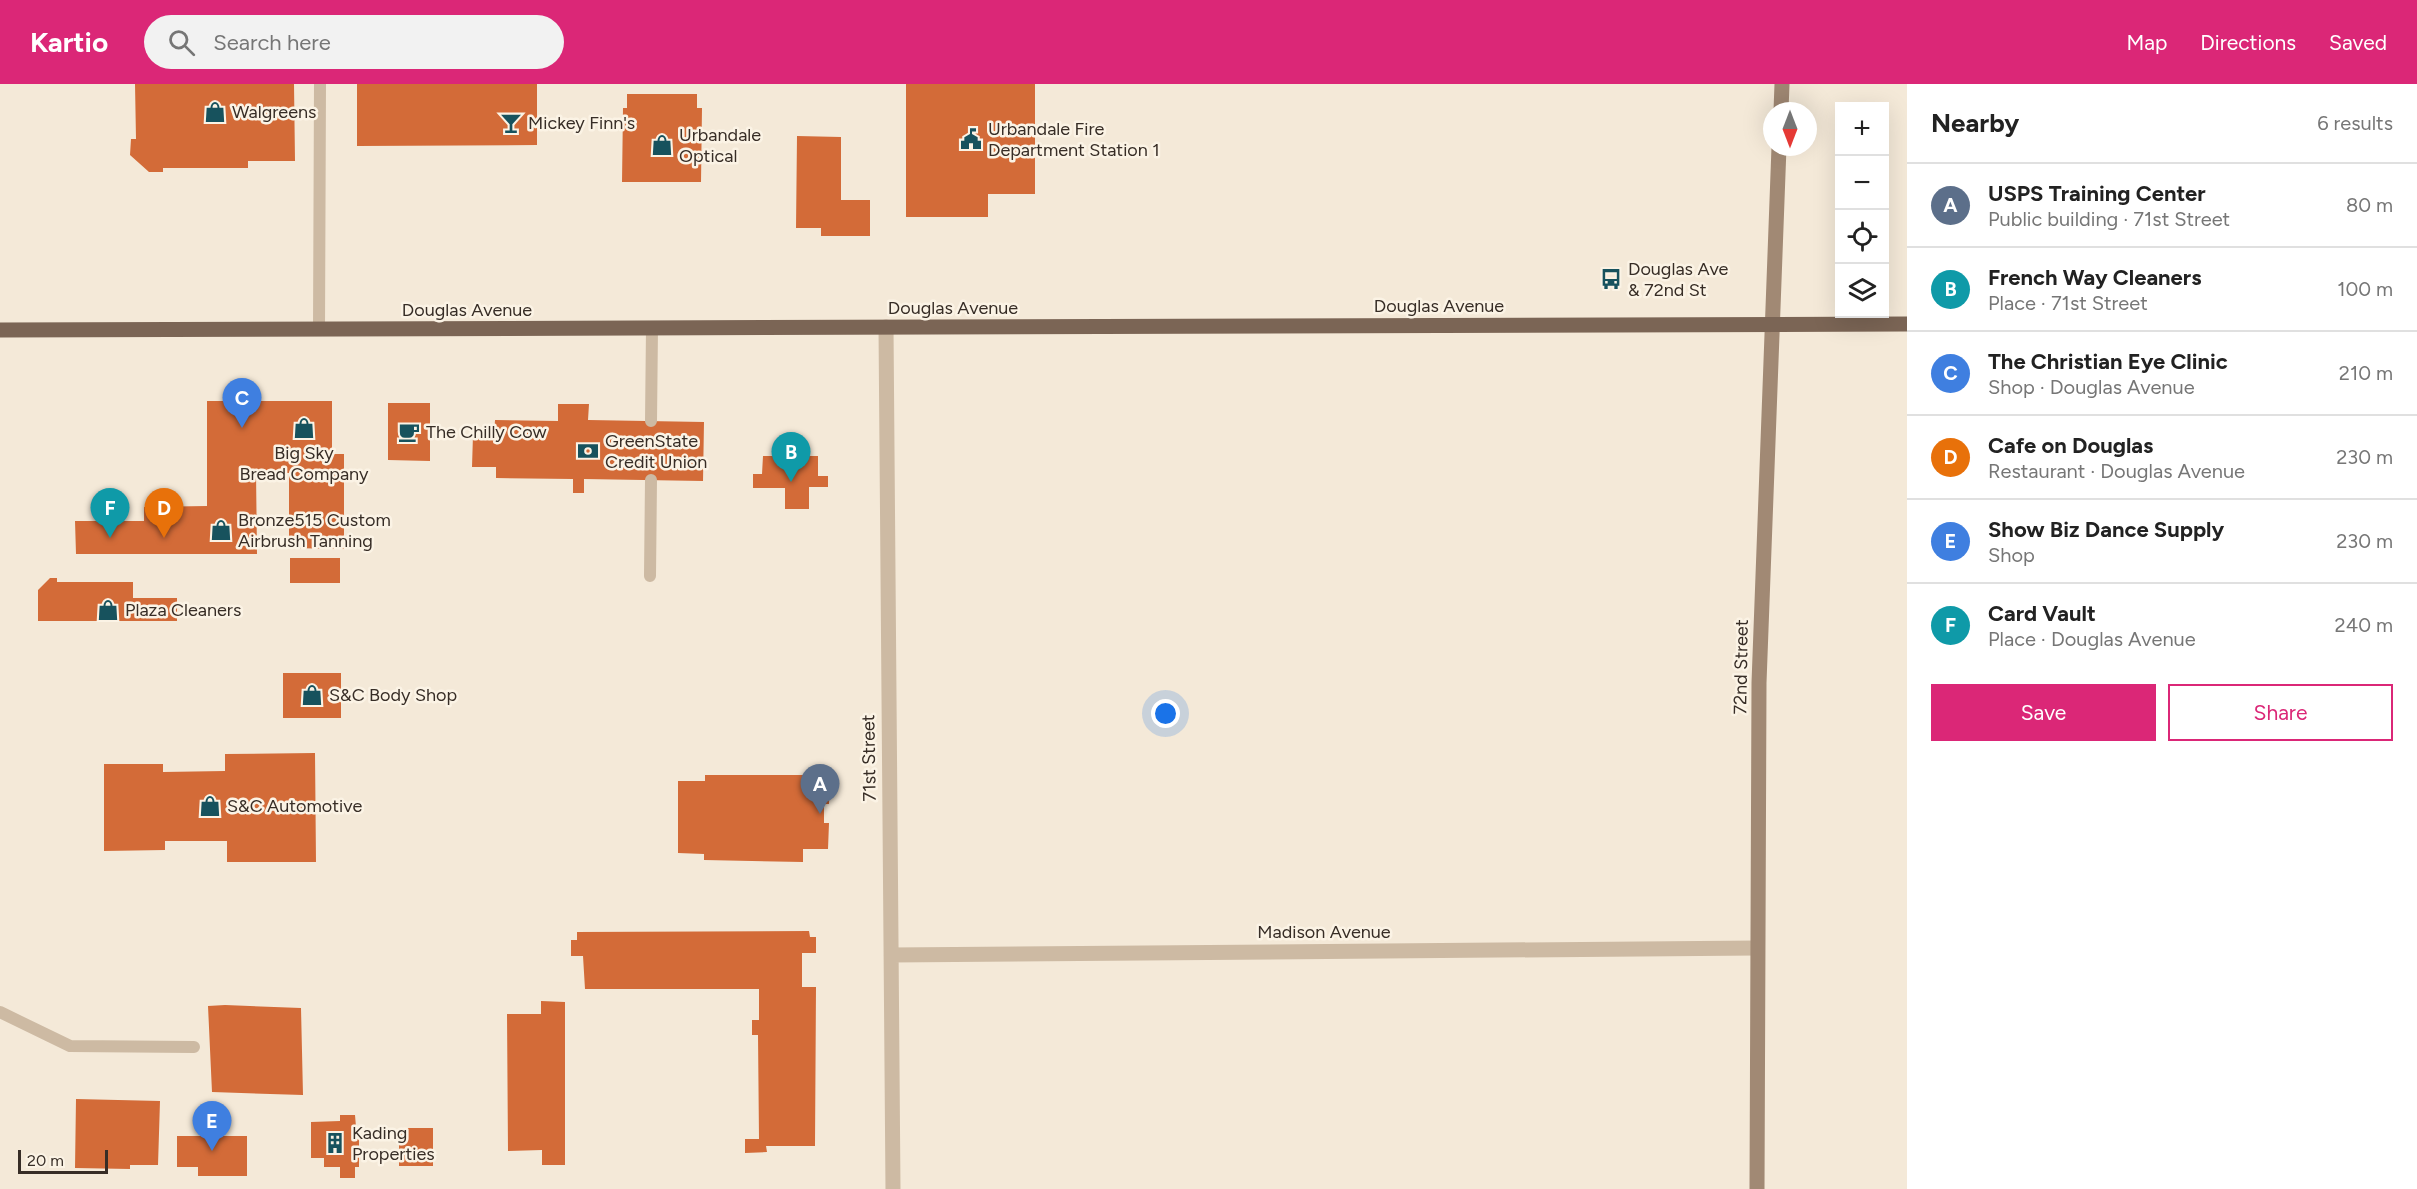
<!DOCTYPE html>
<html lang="en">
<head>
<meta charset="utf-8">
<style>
  :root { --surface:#fff; --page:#f2f2f2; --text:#222; --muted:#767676; --line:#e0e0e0; --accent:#db2777 }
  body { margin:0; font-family:Figtree,sans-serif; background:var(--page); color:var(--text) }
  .controls { position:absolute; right:18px; top:18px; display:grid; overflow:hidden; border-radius:0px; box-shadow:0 6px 24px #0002 }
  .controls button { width:54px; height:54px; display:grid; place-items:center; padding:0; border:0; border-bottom:2px solid var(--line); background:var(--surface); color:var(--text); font:30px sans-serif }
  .compass { position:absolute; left:1763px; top:18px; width:54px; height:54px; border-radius:50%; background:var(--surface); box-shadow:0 6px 24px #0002; rotate:180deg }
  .scale { position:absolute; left:18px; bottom:15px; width:90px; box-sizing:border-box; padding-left:6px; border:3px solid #372d26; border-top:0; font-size:16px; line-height:21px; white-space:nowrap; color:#372d26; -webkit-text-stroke:4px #fbf3e5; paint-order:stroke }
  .you { position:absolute; left:1166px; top:630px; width:21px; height:21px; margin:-15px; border:4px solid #fff; border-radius:50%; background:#1a73e8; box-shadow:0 0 0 9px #1a73e833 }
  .badge { display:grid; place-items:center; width:39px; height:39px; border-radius:50%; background:var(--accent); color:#fff; font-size:20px; font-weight:700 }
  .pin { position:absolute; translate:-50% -50px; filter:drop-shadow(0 2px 3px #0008) }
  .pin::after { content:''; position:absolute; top:32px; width:21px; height:18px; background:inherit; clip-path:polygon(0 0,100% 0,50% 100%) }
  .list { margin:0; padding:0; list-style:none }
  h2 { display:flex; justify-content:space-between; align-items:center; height:78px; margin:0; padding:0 24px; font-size:26px }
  h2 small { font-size:20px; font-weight:400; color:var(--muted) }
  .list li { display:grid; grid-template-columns:39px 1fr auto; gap:18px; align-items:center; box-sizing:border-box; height:84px; padding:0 24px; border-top:2px solid var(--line) }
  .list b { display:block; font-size:22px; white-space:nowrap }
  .list p { margin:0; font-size:20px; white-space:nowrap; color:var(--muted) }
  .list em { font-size:20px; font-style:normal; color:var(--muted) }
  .actions { display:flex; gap:12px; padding:18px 24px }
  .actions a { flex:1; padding:14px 0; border:2px solid var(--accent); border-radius:0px; text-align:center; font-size:21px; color:var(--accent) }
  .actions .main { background:var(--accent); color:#fff }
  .icon { flex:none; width:33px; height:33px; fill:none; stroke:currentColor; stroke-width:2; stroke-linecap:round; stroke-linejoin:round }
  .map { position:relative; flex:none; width:1907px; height:1105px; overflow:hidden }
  header { display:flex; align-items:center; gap:36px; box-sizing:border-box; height:84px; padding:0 30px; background:var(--accent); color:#fff }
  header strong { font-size:28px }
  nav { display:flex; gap:33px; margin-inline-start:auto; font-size:21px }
  .search { width:420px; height:54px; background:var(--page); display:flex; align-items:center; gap:15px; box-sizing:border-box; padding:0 21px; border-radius:33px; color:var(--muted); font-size:22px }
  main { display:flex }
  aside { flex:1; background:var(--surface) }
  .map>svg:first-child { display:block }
</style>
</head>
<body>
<header>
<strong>Kartio</strong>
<div class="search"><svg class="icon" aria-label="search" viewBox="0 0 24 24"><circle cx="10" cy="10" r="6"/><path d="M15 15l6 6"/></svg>Search here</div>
<nav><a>Map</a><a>Directions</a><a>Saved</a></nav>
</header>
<main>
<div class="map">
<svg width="1907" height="1105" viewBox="0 0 1907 1105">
  <rect width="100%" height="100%" fill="#f4e9d8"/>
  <path fill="#d36b38" d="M135 0H294L295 77H248V84H163V88H149L130 71 131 55H136Z
    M357 0H537V61L357 62Z
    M906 0H1035V110H988V133H906Z
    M627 10H697V24H702L701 98H622L623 24H627Z
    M797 52 841 53V116H870V152H821V144H796Z
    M207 317H332V370H344V465L289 464V389L256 388 257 470H76L75 437H144V423L207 422Z
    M388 319H430V377L388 376Z
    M558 320H589L588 336 704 338 703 397 584 395V409H573V395L496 394V383H472L473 351H494L495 336 558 337Z
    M763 372H818V392H828V403H809V425H785V404H753V390H762Z
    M290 474H340V499H290Z
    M50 494H57V498H133V514H177V537H38V506Z
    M283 589H341V634H283Z
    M315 669 316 778H227V757H165V766L104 767V680H163V688L225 687V670Z
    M705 691H830L829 720H824V739H829L828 765H803V778L704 776V770L678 769V697H705Z
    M809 847 810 853H816V869H802V903H816L815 1062H766L767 1068 745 1069V1055H759L758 951H752V936H759V905H585L583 872H571V856H577V848Z
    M541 917 565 918V1081H542V1066L508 1067 507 930H541Z
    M225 921 301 924 303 1011 212 1008 208 922Z
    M76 1015 160 1017 158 1081H130V1085L75 1084Z
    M340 1031H355L356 1043H359V1083H355V1094H340V1083H324V1074H311V1038L340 1037Z
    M399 1044H433V1082H399Z
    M177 1052H247V1092H198V1083H177Z"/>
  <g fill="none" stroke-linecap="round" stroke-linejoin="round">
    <path stroke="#cdbaa3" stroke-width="12" d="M319 245 320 0
      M651 337 652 244
      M650 492 651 396
      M0 928 70 962 194 963"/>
    <path stroke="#cdbaa3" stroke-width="15" d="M886 243 893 1105
      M891 871 1757 864"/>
    <path stroke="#a18974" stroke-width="15" d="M1781 27 1782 0
      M1757 1105 1759 599 1779 63"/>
    <path stroke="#7b6555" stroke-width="15" d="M0 246 1907 240"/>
  </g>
  <defs>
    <symbol id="shop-bare" viewBox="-9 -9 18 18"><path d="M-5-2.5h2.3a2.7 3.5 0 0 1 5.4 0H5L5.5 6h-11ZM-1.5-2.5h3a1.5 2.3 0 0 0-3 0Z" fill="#17525d" stroke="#fbf3e5" stroke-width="2.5" paint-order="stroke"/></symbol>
    <symbol id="bar-bare" viewBox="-9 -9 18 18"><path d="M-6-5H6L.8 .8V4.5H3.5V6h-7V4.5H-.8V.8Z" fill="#17525d" stroke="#fbf3e5" stroke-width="2.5" paint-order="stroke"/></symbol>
    <symbol id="civic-bare" viewBox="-9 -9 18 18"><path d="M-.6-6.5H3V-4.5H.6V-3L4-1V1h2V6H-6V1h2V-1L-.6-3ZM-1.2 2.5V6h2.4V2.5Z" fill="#17525d" stroke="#fbf3e5" stroke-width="2.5" paint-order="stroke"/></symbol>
    <symbol id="bus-bare" viewBox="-9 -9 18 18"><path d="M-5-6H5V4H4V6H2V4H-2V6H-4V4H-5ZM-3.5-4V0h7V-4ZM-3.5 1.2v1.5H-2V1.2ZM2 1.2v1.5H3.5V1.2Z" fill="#17525d" stroke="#fbf3e5" stroke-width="2.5" paint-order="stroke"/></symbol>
    <symbol id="cafe-bare" viewBox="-9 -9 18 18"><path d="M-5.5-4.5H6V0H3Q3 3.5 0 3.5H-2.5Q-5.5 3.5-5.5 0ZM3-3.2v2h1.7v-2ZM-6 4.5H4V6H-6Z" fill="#17525d" stroke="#fbf3e5" stroke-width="2.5" paint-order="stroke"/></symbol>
    <symbol id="bank-bare" viewBox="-9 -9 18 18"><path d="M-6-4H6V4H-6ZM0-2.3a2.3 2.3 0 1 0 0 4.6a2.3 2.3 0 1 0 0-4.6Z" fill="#17525d" stroke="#fbf3e5" stroke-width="2.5" paint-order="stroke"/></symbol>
    <symbol id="building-bare" viewBox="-9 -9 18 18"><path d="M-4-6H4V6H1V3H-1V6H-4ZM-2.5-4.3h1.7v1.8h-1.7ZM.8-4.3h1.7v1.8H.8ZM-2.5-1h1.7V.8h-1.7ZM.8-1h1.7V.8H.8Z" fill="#17525d" stroke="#fbf3e5" stroke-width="2.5" paint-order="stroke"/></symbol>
  </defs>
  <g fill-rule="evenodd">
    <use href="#shop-bare" x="200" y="13" width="30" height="30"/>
    <use href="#bar-bare" x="496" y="24" width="30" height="30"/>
    <use href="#civic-bare" x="956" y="40" width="30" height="30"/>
    <use href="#shop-bare" x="647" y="46" width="30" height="30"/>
    <use href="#bus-bare" x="1596" y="180" width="30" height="30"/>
    <use href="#shop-bare" x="289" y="329" width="30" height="30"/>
    <use href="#cafe-bare" x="394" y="333" width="30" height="30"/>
    <use href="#bank-bare" x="573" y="352" width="30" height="30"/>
    <use href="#shop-bare" x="206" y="431" width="30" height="30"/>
    <use href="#shop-bare" x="93" y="511" width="30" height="30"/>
    <use href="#shop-bare" x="297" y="596" width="30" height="30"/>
    <use href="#shop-bare" x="195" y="707" width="30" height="30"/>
    <use href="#building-bare" x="320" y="1044" width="30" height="30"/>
  </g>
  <g text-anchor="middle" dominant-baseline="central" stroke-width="5" stroke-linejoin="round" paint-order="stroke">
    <g font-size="18" fill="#372d26" stroke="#fbf3e5" text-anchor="start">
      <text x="232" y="28">Walgreens</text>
      <text x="528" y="39">Mickey Finn's</text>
      <text x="988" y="45">Urbandale Fire<tspan x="988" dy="21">Department Station 1</tspan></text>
      <text x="679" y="51">Urbandale<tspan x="679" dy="21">Optical</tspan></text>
      <text x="1628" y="185">Douglas Ave<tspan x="1628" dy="21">&amp; 72nd St</tspan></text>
      <text x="426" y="348">The Chilly Cow</text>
      <text x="605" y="357">GreenState<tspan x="605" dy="21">Credit Union</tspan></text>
      <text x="304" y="369" text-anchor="middle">Big Sky<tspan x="304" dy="21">Bread Company</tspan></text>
      <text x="238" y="436">Bronze515 Custom<tspan x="238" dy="21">Airbrush Tanning</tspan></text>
      <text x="125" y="526">Plaza Cleaners</text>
      <text x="329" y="611">S&amp;C Body Shop</text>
      <text x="227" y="722">S&amp;C Automotive</text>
      <text x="352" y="1049">Kading<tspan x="352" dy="21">Properties</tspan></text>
    </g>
    <g font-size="18" fill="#372d26" stroke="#fbf3e5">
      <text x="1439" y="222">Douglas Avenue</text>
      <text x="953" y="224">Douglas Avenue</text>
      <text x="467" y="226">Douglas Avenue</text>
      <text transform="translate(1741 583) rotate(-89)">72nd Street</text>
      <text transform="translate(869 674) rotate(-91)">71st Street</text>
      <text x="1324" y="848">Madison Avenue</text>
    </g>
  </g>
</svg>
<div class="controls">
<button>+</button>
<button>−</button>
<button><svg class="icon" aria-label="locate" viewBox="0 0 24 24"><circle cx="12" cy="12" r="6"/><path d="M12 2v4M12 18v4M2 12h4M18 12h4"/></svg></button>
<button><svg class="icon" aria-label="layers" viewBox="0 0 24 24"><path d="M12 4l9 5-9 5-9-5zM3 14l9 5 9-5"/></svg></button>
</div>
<svg class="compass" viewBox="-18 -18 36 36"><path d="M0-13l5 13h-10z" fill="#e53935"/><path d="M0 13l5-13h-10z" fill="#767676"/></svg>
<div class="scale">20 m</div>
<div class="you"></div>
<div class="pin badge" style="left:820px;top:730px;background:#5c6f8a">A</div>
<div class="pin badge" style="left:791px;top:398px;background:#0f9aa8">B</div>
<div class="pin badge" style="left:242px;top:344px;background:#3f7fe0">C</div>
<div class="pin badge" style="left:164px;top:454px;background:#e8710a">D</div>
<div class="pin badge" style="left:212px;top:1067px;background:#3f7fe0">E</div>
<div class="pin badge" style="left:110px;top:454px;background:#0f9aa8">F</div>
</div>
<aside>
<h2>Nearby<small>6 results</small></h2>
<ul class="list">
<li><span class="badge" style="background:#5c6f8a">A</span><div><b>USPS Training Center</b><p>Public building · 71st Street</p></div><em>80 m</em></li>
<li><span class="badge" style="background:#0f9aa8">B</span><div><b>French Way Cleaners</b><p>Place · 71st Street</p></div><em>100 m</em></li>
<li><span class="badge" style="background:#3f7fe0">C</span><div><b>The Christian Eye Clinic</b><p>Shop · Douglas Avenue</p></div><em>210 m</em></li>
<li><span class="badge" style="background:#e8710a">D</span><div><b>Cafe on Douglas</b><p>Restaurant · Douglas Avenue</p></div><em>230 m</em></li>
<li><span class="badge" style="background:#3f7fe0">E</span><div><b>Show Biz Dance Supply</b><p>Shop</p></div><em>230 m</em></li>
<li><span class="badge" style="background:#0f9aa8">F</span><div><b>Card Vault</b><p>Place · Douglas Avenue</p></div><em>240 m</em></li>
</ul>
<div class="actions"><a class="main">Save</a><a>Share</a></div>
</aside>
</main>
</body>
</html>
